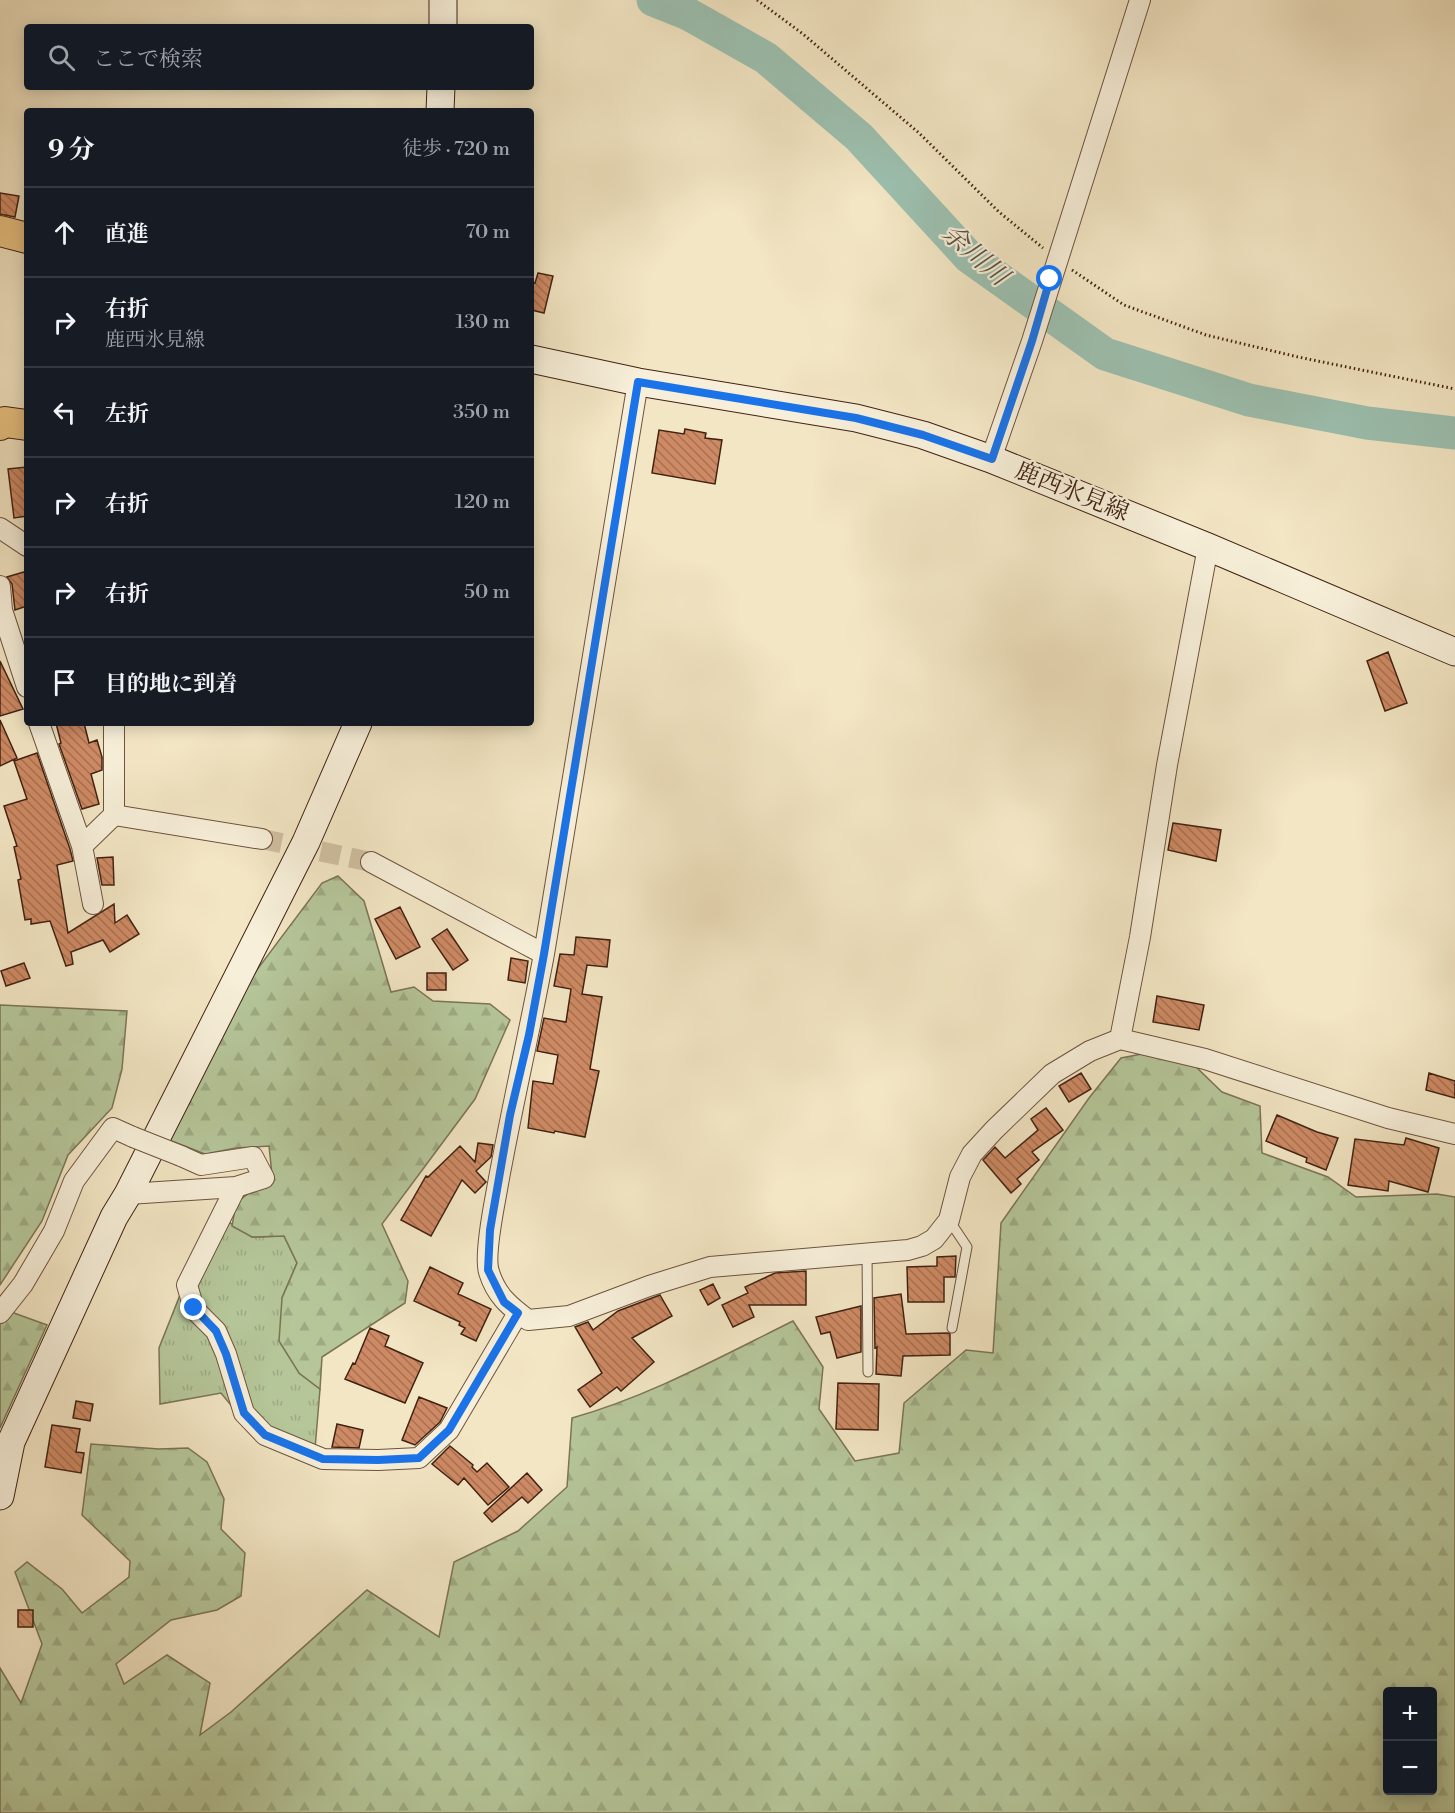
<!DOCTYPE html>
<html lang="ja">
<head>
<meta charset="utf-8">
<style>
  :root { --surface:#171b24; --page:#242831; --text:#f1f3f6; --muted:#9ea1a6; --line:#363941 }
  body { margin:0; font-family:"Libre Bodoni","Noto Serif JP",serif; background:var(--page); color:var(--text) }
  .controls { position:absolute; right:18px; bottom:18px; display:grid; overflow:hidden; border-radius:6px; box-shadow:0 3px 15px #0003 }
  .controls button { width:54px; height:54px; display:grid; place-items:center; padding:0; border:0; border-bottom:2px solid var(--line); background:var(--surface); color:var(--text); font:30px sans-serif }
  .stop { position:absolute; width:18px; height:18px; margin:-14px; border:4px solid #1a73e8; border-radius:50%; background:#fff }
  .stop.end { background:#1a73e8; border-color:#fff; box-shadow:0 2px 6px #0008 }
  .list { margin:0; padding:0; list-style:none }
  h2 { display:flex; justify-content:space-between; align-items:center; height:78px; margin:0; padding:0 24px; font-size:26px }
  h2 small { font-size:20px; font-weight:400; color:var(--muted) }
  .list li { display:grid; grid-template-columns:39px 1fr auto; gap:18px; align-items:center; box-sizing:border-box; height:90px; padding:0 24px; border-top:2px solid var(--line) }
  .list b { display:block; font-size:22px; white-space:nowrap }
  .list p { margin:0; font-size:20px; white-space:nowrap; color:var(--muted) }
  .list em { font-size:20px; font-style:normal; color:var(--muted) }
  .icon { flex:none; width:33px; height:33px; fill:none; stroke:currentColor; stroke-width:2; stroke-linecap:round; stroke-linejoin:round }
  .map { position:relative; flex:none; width:1455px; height:1813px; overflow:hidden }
  .search { position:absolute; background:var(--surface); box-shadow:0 3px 15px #0003; left:24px; top:24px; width:510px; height:66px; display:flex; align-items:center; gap:15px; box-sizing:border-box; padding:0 21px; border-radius:6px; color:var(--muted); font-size:22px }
  .panel { position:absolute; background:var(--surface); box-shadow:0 3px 15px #0003; left:24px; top:108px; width:510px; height:618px; border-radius:6px }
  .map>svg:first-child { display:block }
</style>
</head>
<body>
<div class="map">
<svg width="1455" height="1813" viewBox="0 0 1455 1813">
  <defs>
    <pattern id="grass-tufts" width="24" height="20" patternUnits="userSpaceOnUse" patternTransform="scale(1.5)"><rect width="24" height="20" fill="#b5c699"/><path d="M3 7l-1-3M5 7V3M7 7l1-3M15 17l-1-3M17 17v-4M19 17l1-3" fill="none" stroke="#9daa83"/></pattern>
    <pattern id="forest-firs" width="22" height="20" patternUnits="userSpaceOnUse" patternTransform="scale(1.5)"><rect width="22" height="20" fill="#b5c699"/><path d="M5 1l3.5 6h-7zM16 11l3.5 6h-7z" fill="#9daa83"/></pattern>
    <pattern id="building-back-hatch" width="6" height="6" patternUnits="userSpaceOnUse" patternTransform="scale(1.5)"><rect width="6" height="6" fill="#ce8a64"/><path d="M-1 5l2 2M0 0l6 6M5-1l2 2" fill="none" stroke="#a97051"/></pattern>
  </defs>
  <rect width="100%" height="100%" fill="#f3e6c4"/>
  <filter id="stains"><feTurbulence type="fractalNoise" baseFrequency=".00333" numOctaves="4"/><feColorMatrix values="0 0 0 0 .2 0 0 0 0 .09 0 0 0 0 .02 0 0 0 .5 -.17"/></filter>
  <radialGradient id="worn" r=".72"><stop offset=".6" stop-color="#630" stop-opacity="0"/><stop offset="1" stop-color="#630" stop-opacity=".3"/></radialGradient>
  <path fill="url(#grass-tufts)" stroke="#7b7456" stroke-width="1.5" d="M213 1212 252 1237 284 1236 297 1263 282 1298 299 1373 320 1389 315 1449 234 1409 221 1393 160 1404 159 1348Z"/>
  <path fill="url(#forest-firs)" stroke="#7b7456" stroke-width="1.5" fill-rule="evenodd" d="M338 876 364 901 391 992 414 987 433 1001 490 1004 510 1020 475 1099 382 1224 408 1281 405 1303 322 1357 320 1389 299 1373 279 1341 282 1298 297 1263 284 1236 252 1237 232 1226 236 1203 272 1175 269 1146 236 1148 205 1154 169 1140 253 975 322 883Z
    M0 1005 127 1011 122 1069 112 1108 68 1155 42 1221 0 1285Z
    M1147 1053 1196 1067 1222 1092 1260 1106 1262 1153 1328 1177 1356 1197 1437 1194 1455 1197V1813H0V1668L21 1703 42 1644 15 1572 27 1562 62 1589 82 1613 129 1577 130 1561 82 1515 91 1444 159 1449 188 1448 207 1462 224 1499 221 1529 245 1553 241 1596 217 1610 171 1620 116 1664 124 1684 167 1655 210 1683 200 1735 231 1712 367 1590 439 1637 454 1562 518 1531 567 1487 572 1418C650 1396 720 1357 793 1321L823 1367 819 1409 855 1461 899 1453 904 1403 966 1350 993 1353 1001 1223 1089 1098 1121 1058ZM1388 1692H1432V1790H1388Z
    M0 1308 47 1325 0 1428Z"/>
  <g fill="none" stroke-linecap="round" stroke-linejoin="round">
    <path stroke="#9cc0b0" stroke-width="33" d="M653 0 688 14 766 58 859 137 969 257 1105 354 1249 400 1367 423 1455 433"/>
  </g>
  <path fill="url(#building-back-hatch)" stroke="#412212" stroke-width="1.5" d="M0 193 19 196 15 217 0 214Z
    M538 273 553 276 544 313 531 310V282L535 283Z
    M685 429 706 433 705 438 722 440 715 484 652 473 659 430 684 434Z
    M27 467V516L14 518 8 469Z
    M27 571V606L15 610 12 584 7 577Z
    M1388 652 1407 703 1385 711 1367 661Z
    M0 661 23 709 0 716Z
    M0 720 17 758 0 766Z
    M56 723H84L89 743 97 740 102 757V770L91 774 99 804 82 809 59 744 61 743Z
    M37 753 70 849 73 861 57 865 68 933 114 904 115 923 127 915 139 934 110 952 103 940 71 952 73 964 66 966 50 921 31 924V919L25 920 18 880 21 879 14 847 17 846 4 806 27 799 14 761Z
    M1173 823 1221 830 1216 861 1168 850Z
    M113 857 114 885H102L97 858Z
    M400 907 420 947 396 959 375 919Z
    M447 929 468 960 453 970 432 939Z
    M576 937 610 940 607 967 587 965 582 994 602 997 590 1069 599 1071 585 1137 555 1131 554 1133 528 1128 533 1081 553 1084 558 1055 537 1051 544 1018 566 1022 571 989 554 986 560 954 574 955Z
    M511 958 528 961 525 983 508 980Z
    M24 963 30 978 6 986 1 971Z
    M427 973H446V990H427Z
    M1157 996 1204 1005 1199 1030 1153 1022Z
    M1081 1073 1091 1089 1069 1102 1059 1086Z
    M1429 1073 1455 1081V1098L1426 1090Z
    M1046 1108 1063 1130 1032 1152 1039 1160 1017 1179 1021 1184 1011 1193 983 1160 995 1147 1005 1158 1038 1130 1031 1119Z
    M1277 1115 1317 1132 1338 1138 1326 1170 1306 1162 1307 1158 1266 1141Z
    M1406 1138 1439 1148 1428 1192 1389 1181 1388 1191 1348 1185 1355 1139 1404 1145Z
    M478 1143 493 1145 491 1157 476 1171 486 1182 475 1193 462 1180 431 1236 401 1220 426 1176 428 1177 460 1146 475 1162Z
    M956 1256 955 1277H944V1302H908L907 1267 937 1266V1257Z
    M430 1267 463 1283 458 1294 491 1309 476 1341 461 1334 465 1328 459 1325 460 1322 414 1301Z
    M806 1271V1305H749L754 1317 733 1327 722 1305 748 1293 745 1287 775 1273Z
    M713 1284 720 1298 708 1305 700 1290Z
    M901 1294 906 1334 948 1333 950 1334V1355L903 1356 901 1376 876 1374 877 1347 875 1348 874 1298Z
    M660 1295 672 1316 632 1338 654 1362 621 1391 617 1387 590 1407 578 1390 602 1373 575 1327 588 1322 593 1330 618 1311Z
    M861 1306V1352L837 1358 830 1332 821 1334 816 1317Z
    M370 1328 389 1336 385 1346 423 1363 405 1403 345 1379 353 1363 355 1364Z
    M838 1383 879 1384 878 1430 836 1429Z
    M419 1397 447 1408 440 1422 415 1445 402 1440Z
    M76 1401 93 1404 90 1421 73 1418Z
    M337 1424 363 1430 359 1448 332 1447Z
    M52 1425 80 1429 76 1452 84 1453 81 1473 45 1467Z
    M450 1446 473 1465 472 1467 477 1472 487 1463 509 1487 488 1505 464 1478 458 1485 432 1464Z
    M527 1473 542 1490 528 1503 522 1497 492 1522 484 1513Z
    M18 1610H33V1627H18Z"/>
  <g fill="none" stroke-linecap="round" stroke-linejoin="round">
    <path stroke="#cfbfa0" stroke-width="20" stroke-dasharray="20 10" stroke-linecap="butt" d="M262 839 371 862"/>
    <defs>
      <path id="lane" d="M949 1220 967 1247 952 1328
        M867 1253 868 1372"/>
      <path id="street" d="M638 382 544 954C529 1035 510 1115 496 1195 493 1211 484 1258 489 1272 496 1295 509 1306 528 1320L569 1316 649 1286 710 1267 908 1250 922 1246 934 1239 949 1220 960 1177 972 1154 994 1130 1052 1074 1090 1051 1120 1039 1205 1059 1388 1118 1455 1134
        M991 459 1032 341 1140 0
        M0 528 27 546
        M0 586 2 610 27 687
        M39 723 82 846 93 904
        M114 815 262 839
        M82 846 114 815V723
        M371 862 544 954
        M1120 1039 1140 937 1167 765 1208 547
        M236 1187 187 1285 194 1309 216 1331 226 1354 244 1413 265 1435 323 1459 378 1460 419 1458 449 1430 518 1313
        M128 1194 236 1187 264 1178 253 1157 201 1165 181 1156
        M0 1313 23 1284 54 1231 74 1181 113 1128 133 1137"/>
      <path id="secondary" d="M443 27V0
        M440 111 441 87
        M531 359 638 382 856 418 923 435 991 459 1208 547 1455 652
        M0 1496 11 1442 114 1217 128 1194 306 842 358 723"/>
      <path id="primary" d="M0 231 27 238
        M0 425 5 422 27 425"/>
    </defs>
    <use href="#lane" stroke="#6e533e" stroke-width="11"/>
    <use href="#street" stroke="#6e533e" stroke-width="22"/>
    <use href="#secondary" stroke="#412212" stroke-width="29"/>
    <use href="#primary" stroke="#412212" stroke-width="32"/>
    <path stroke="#412212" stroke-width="3" stroke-dasharray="1.5 3" stroke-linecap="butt" d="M757 0 803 34 919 133 999 212 1043 248
      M1072 270 1124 305 1206 335 1298 357 1455 389"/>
    <use href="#lane" stroke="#f7efd9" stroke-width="9"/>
    <use href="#street" stroke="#f7efd9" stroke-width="20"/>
    <use href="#secondary" stroke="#f7efd9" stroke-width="27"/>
    <use href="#primary" stroke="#eac382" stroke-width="30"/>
    <defs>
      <path id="street-bridge" d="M133 1137 181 1156"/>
    </defs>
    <use href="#street-bridge" stroke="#6e533e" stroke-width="22" stroke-linecap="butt"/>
    <use href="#street-bridge" stroke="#f7efd9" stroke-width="20"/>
  </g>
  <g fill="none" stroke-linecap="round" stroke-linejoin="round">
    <path stroke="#1a73e8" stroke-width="8" d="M194 1308 216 1331 226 1354 244 1413 265 1435 323 1459 378 1460 419 1458 449 1430 518 1313 504 1302 488 1270 490 1230 510 1115 529 1035 544 954 638 382 856 418 923 435 992 459 1032 341 1050 279"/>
  </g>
  <g text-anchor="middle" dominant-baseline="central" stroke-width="4.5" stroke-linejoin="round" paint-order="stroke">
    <g font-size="24" fill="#412212" stroke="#f7efd9">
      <text transform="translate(1072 492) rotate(22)">鹿西氷見線</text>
    </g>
    <g font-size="26" font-style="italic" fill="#5c5141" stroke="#f7efd9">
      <text transform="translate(975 255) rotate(41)">余川川</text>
    </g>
  </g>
  <rect width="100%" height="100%" filter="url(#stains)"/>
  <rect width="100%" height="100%" fill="url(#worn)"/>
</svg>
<div class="controls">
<button>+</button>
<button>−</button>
</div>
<div class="stop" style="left:1050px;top:279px"></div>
<div class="stop end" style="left:194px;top:1308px"></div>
<div class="search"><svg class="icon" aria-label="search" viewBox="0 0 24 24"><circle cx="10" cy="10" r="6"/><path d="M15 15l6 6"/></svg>ここで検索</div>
<section class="panel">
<h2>9 分<small>徒歩 · 720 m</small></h2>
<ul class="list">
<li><svg class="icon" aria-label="ahead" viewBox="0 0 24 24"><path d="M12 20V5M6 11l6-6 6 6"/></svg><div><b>直進</b></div><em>70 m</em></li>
<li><svg class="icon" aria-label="right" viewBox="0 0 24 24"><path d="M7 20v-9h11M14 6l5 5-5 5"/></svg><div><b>右折</b><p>鹿西氷見線</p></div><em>130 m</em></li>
<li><svg class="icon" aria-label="left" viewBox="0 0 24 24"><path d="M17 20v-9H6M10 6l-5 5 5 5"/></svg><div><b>左折</b></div><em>350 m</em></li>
<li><svg class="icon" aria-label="right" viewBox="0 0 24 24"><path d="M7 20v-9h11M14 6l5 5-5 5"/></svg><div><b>右折</b></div><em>120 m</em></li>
<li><svg class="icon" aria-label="right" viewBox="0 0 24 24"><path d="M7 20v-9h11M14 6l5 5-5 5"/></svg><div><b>右折</b></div><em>50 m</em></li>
<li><svg class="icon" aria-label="arrive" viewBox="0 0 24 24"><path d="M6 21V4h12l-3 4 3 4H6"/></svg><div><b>目的地に到着</b></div></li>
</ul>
</section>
</div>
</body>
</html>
